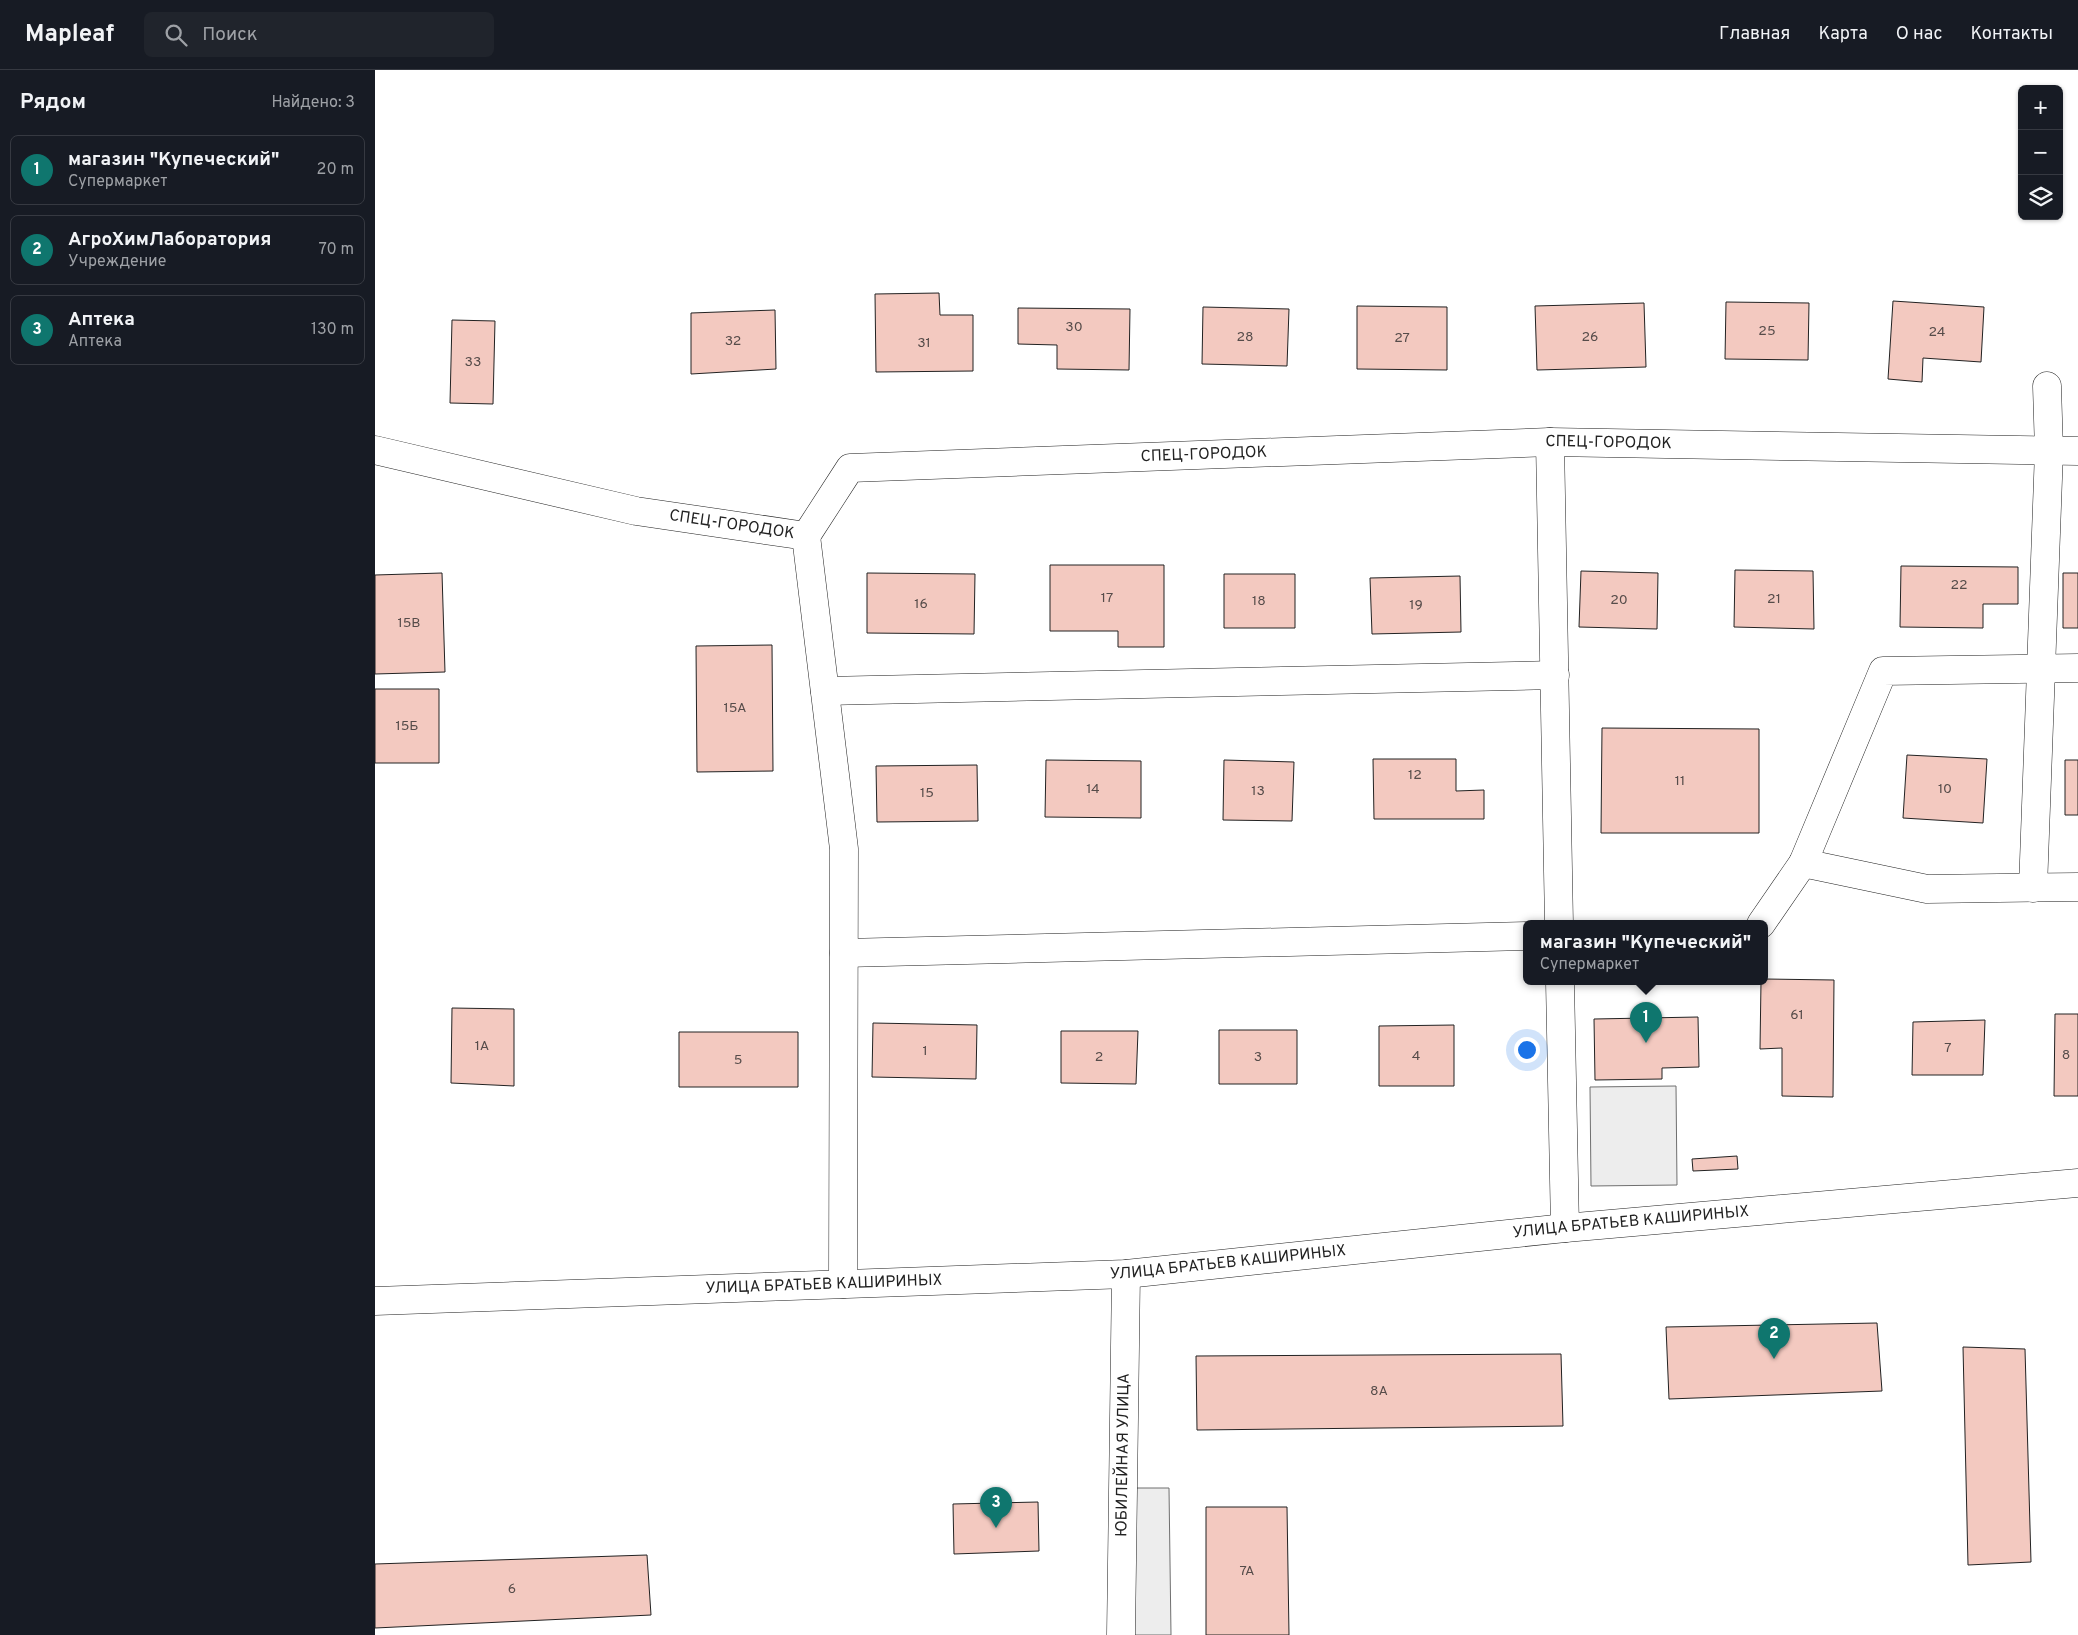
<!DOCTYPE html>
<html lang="ru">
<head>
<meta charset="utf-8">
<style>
  :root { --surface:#171b24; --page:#20242c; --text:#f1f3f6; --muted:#9ea1a6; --line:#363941; --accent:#0f766e }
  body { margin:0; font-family:Overpass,sans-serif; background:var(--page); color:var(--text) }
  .controls { position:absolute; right:15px; top:15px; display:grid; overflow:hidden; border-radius:8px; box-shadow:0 1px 4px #0004 }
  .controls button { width:45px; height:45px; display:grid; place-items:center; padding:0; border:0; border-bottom:1px solid var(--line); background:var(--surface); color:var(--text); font:25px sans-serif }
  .you { position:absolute; left:1151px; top:979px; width:18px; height:18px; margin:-12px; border:4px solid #fff; border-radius:50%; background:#1a73e8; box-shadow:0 0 0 8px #1a73e833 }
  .badge { display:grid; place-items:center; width:32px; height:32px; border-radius:50%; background:var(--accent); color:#fff; font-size:16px; font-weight:700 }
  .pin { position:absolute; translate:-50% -41px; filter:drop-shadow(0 1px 2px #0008) }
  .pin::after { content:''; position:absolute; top:26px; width:18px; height:15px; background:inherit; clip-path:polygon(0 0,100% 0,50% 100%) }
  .popup { position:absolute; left:1148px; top:850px; width:245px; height:65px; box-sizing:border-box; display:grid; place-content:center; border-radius:8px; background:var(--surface); filter:drop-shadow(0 1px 4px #0005); font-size:16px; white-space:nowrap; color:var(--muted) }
  .popup b { font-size:19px; color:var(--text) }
  .popup::after { content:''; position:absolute; left:50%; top:100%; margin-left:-10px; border:10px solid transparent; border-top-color:var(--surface) }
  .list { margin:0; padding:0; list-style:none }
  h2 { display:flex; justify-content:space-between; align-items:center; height:65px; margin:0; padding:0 20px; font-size:21px }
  h2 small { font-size:16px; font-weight:400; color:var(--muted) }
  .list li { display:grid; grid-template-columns:32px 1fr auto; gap:15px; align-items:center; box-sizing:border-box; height:70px; margin:0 10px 10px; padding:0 10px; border:1px solid var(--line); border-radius:8px }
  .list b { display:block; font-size:19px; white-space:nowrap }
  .list p { margin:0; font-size:16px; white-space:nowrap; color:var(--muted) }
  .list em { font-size:16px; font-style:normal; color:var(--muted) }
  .icon { flex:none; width:28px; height:28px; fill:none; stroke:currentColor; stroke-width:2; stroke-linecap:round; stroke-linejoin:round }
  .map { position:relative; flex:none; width:1703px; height:1565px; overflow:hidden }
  header { display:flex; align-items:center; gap:30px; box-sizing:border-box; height:70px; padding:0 25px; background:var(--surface); border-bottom:1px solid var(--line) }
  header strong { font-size:24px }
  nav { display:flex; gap:28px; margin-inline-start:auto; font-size:18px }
  .search { width:350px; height:45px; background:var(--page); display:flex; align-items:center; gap:12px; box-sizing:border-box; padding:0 18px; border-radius:8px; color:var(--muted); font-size:19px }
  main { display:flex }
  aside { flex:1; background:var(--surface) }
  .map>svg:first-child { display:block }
</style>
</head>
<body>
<header>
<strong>Mapleaf</strong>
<div class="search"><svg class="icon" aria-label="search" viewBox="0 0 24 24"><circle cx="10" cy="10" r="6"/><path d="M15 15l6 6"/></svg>Поиск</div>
<nav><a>Главная</a><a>Карта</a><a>О нас</a><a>Контакты</a></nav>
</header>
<main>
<aside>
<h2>Рядом<small>Найдено: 3</small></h2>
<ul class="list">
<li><span class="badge">1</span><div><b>магазин &quot;Купеческий&quot;</b><p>Супермаркет</p></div><em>20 m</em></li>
<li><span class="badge">2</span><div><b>АгроХимЛаборатория</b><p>Учреждение</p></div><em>70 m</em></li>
<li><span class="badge">3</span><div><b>Аптека</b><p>Аптека</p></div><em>130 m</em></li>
</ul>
</aside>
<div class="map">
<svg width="1703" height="1565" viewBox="0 0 1703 1565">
  <rect width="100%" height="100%" fill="#fff"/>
  <path fill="#ededed" stroke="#6f6f6f" d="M1301 1016 1302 1115 1216 1116 1215 1017Z
    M758 1418H794L796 1565H759Z"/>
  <path fill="#f3c9c0" stroke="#222" d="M564 223 565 245H598V301L501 302 500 224Z
    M1518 231 1609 237 1606 292 1548 288 1547 312 1513 309Z
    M1351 232 1434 233 1433 290 1350 289Z
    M1269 233 1271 297 1162 300 1160 236Z
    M982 236 1072 237V300L982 299Z
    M828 237 914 239 912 296 827 294Z
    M643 238 755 239 754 300 682 299V275L643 274Z
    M400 240 401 299 316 304V243Z
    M77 250 120 251 118 334 75 333Z
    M675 495H789V577H743V561H675Z
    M1526 496 1643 497V534H1608V558L1525 557Z
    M1360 500 1438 501 1439 559 1359 557Z
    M1206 501 1283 503 1282 559 1204 557Z
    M67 503 70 602 0 604V505Z
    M492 503 600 504 599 564 492 563Z
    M1688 503H1703V558H1688Z
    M849 504H920V558H849Z
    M1085 506 1086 562 997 564 995 508Z
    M397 575 398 701 322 702 321 576Z
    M0 619H64V693H0Z
    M1227 658 1384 659V763H1226Z
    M1532 685 1612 689 1608 753 1528 748Z
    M998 689H1081V721L1109 720V749H999Z
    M671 690 766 691V748L670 747Z
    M849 690 919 692 917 751 848 750Z
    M1690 690H1703V745H1690Z
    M602 695 603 751 502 752 501 696Z
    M1390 909 1459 910 1458 1027 1407 1026V978L1385 979 1386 912H1390Z
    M77 938 139 939V1016L76 1013Z
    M1680 944H1703V1026H1679Z
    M1323 947 1324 997 1287 998V1009L1220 1010 1219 949Z
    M1610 950 1608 1005H1537L1538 952Z
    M498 953 602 955 601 1009 497 1007Z
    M1079 955V1016H1004V956Z
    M844 960H922V1014H844Z
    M686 961H763L761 1014 686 1013Z
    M304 962H423V1017H304Z
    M1362 1086 1363 1099 1318 1101 1317 1089Z
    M1502 1253 1507 1321 1294 1329 1291 1257Z
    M1588 1277 1650 1279 1656 1492 1593 1495Z
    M1186 1284 1188 1356 822 1360 821 1286Z
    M663 1432 664 1481 579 1484 578 1434Z
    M831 1437H912L914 1565H831Z
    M272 1485 276 1545 0 1558V1494Z"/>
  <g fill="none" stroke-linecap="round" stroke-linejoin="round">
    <defs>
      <g id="street">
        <path d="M1175 372 1184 854"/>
        <path id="s1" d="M0 380 261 441 431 466 475 398 1175 372 1703 381"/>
        <path d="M431 466 469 779 468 1214"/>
        <path d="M450 621 1180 605"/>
        <path d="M1428 793 1552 819 1703 817"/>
        <path d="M1658 818 1674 381 1672 316"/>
        <path d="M1386 854 1428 793 1508 601 1703 598"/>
        <path d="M469 883 1152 866"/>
        <path d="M1185 912 1190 1158"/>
      </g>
      <g id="secondary">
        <path id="s2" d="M0 1231 751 1204 1190 1158 1703 1113"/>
        <path id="s3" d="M746 1565 751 1204"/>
      </g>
    </defs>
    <use href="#street" stroke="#222" stroke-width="29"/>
    <use href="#secondary" stroke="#222" stroke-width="29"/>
    <use href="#street" stroke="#fff" stroke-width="28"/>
    <use href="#secondary" stroke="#fff" stroke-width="28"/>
  </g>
  <g text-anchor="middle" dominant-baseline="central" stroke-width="4" stroke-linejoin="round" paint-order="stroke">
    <g font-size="14" fill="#564c4a">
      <text x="699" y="257">30</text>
      <text x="1392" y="261">25</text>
      <text x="1562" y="262">24</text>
      <text x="870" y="267">28</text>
      <text x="1215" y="267">26</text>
      <text x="1027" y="268">27</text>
      <text x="358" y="271">32</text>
      <text x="549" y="273">31</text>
      <text x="98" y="292">33</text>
      <text x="1584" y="515">22</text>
      <text x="732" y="528">17</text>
      <text x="1399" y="529">21</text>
      <text x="1244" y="530">20</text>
      <text x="884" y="531">18</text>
      <text x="546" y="534">16</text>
      <text x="1041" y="535">19</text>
      <text x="34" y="553">15В</text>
      <text x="360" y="638">15А</text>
      <text x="32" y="656">15Б</text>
      <text x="1040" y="705">12</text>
      <text x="1305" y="711">11</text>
      <text x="718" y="719">14</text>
      <text x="1570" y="719">10</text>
      <text x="883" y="721">13</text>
      <text x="552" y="723">15</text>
      <text x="1422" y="945">61</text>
      <text x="107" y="976">1А</text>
      <text x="1573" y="978">7</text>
      <text x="550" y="981">1</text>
      <text x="1691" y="985">8</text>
      <text x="1041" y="986">4</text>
      <text x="724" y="987">2</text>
      <text x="883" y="987">3</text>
      <text x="363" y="990">5</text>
      <text x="1004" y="1321">8А</text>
      <text x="872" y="1501">7А</text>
      <text x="137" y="1519">6</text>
    </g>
    <g font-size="16" fill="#222" stroke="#fff">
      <text stroke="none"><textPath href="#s1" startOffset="1280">СПЕЦ-ГОРОДОК</textPath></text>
      <text stroke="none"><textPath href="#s1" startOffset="875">СПЕЦ-ГОРОДОК</textPath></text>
      <text stroke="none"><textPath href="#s1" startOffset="365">СПЕЦ-ГОРОДОК</textPath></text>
      <text stroke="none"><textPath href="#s2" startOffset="1259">УЛИЦА БРАТЬЕВ КАШИРИНЫХ</textPath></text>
      <text stroke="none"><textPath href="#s2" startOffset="854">УЛИЦА БРАТЬЕВ КАШИРИНЫХ</textPath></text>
      <text stroke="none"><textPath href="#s2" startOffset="449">УЛИЦА БРАТЬЕВ КАШИРИНЫХ</textPath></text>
      <text stroke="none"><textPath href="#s3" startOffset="180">ЮБИЛЕЙНАЯ УЛИЦА</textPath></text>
    </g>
  </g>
</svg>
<div class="controls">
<button>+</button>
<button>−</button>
<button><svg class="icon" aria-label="layers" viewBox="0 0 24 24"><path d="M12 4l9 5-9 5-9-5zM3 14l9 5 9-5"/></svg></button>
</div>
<div class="you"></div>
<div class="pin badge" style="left:1271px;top:973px">1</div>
<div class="popup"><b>магазин &quot;Купеческий&quot;</b>Супермаркет</div>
<div class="pin badge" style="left:1399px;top:1289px">2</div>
<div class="pin badge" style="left:621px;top:1458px">3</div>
</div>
</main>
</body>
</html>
